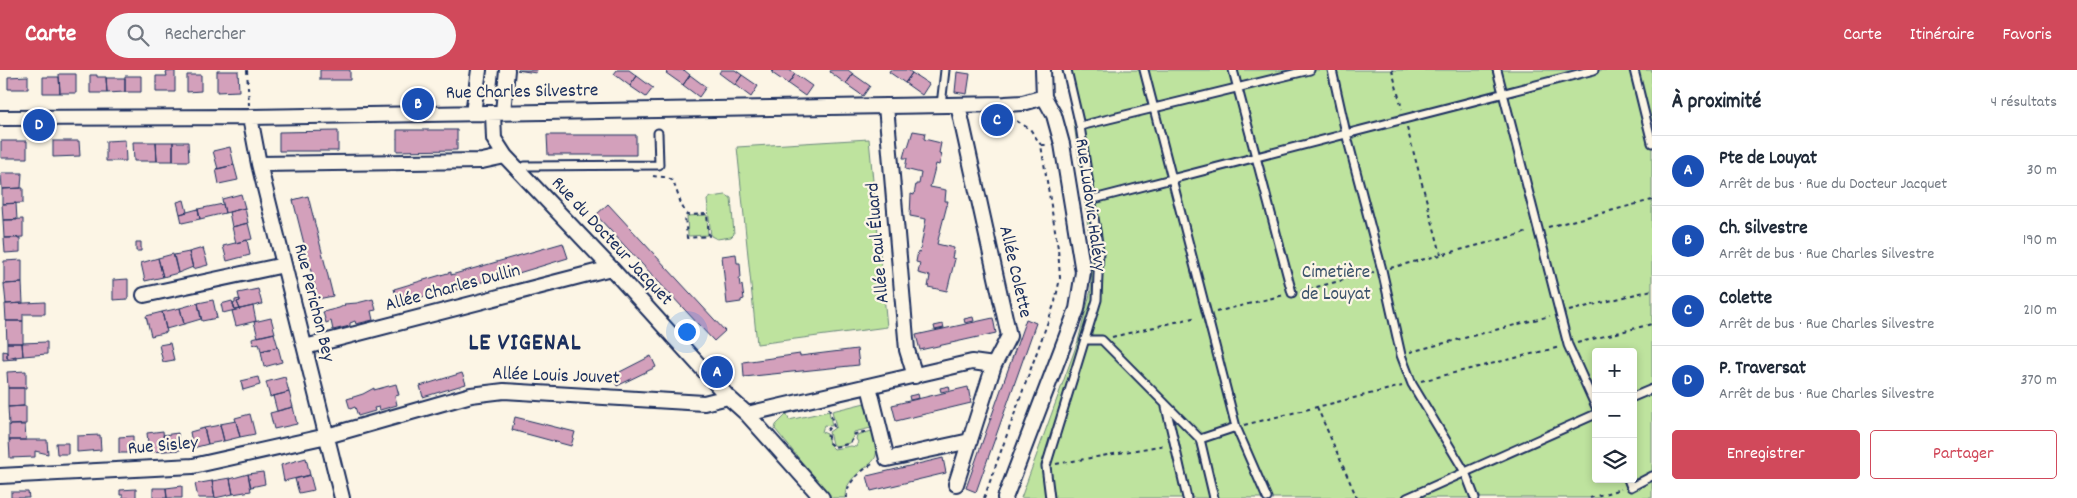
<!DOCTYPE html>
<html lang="fr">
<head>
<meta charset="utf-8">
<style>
  :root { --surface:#fff; --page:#f6f6f7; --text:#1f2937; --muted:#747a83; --line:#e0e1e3; --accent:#d1495b }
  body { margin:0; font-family:Dekko,sans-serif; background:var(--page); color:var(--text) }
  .controls { position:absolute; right:15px; bottom:15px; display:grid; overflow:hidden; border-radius:5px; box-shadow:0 2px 8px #0003 }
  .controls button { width:45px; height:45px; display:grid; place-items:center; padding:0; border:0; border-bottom:1px solid var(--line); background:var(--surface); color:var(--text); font:25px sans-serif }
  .you { position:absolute; left:686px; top:261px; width:18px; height:18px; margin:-12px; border:4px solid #fff; border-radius:50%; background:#1a73e8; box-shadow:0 0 0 8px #1a73e833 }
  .badge { display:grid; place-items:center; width:32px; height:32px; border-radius:50%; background:var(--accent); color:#fff; font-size:16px; font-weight:700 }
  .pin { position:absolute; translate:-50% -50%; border:2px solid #fff; box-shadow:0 1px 5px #0006 }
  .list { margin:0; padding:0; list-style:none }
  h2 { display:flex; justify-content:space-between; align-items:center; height:65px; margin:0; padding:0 20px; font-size:21px }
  h2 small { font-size:16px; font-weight:400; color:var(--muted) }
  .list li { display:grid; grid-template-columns:32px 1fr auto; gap:15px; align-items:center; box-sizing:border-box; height:70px; padding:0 20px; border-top:1px solid var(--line) }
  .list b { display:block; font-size:19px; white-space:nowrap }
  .list p { margin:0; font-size:16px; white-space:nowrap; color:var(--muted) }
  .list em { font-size:16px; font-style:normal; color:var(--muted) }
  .actions { display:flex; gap:10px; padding:15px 20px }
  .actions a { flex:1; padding:11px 0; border:1px solid var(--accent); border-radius:5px; text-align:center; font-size:18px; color:var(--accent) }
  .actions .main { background:var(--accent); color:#fff }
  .icon { flex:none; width:28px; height:28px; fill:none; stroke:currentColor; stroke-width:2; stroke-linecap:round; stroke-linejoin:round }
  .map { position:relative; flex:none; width:1652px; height:428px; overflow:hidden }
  header { display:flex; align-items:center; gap:30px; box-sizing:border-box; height:70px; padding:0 25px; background:var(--accent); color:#fff }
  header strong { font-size:24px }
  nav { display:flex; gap:28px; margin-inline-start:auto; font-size:18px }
  .search { width:350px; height:45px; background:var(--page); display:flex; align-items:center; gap:12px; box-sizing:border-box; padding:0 18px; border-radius:28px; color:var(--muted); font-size:19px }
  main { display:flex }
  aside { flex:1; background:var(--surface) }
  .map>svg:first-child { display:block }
</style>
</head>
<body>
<header>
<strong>Carte</strong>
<div class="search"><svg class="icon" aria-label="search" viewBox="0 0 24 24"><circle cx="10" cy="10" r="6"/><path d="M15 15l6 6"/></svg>Rechercher</div>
<nav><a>Carte</a><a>Itinéraire</a><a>Favoris</a></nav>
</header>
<main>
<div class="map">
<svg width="1652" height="428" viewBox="0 0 1652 428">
  <rect width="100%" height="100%" fill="#fcf5e5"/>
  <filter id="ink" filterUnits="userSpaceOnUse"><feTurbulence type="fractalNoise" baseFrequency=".02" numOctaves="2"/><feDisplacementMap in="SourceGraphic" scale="10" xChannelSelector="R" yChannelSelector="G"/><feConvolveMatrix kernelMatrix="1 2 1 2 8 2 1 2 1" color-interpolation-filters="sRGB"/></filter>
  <g filter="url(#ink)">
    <path fill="#bee39e" stroke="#6c897e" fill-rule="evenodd" d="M1062 0H1652V428H1021L1078 271 1091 220 1092 191 1084 124 1070 26ZM1596 282H1633V409H1596Z
      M869 69 887 257 757 274 737 77Z
      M726 125 731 128 734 164 731 167 717 169 711 166 707 130 711 127Z
      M707 145 708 165 688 166 687 146Z
      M865 333 871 358 854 362 853 367 849 373 836 376 832 374 829 362 836 357 832 341Z
      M829 341 832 356 824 355 822 362 827 364 829 374 834 379 851 376 856 377 858 372 856 369 857 365 872 361C874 368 878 378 876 385 874 398 845 403 845 428H831L775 359 776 355 787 344 789 350Z"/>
    <path fill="#d3a0bb" stroke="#1b2f5e" d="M320 0H350V10H320Z
      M517 0H537L536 3Z
      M617 0H629L637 6 630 16 614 4Z
      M669 0H684L690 5 683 15 666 3Z
      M721 0H735L742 5 735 15 719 3Z
      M773 0H789L795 4 788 14 772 3Z
      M831 0H848L853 4 846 14 830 2Z
      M890 0H908L912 3 905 13 889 2Z
      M175 1V22H156V6H167L166 2Z
      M217 1H238L239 21 217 22Z
      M957 2 970 4 967 24 955 22Z
      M912 3 929 14 922 25 905 13Z
      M59 4H76V23H60Z
      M795 4 812 16 805 26 788 14Z
      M853 4 870 16 863 26 846 14Z
      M90 5H97V7H106L107 23H90Z
      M187 5H201V21L187 22Z
      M690 5 706 17 699 27 683 15Z
      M742 5 758 16 751 27 735 15Z
      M28 6V19H8V7Z
      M125 6H141V22H125Z
      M637 6 653 18 646 27 630 16Z
      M43 7H59L60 23H43Z
      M106 8H125V22L107 23Z
      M397 60H457V80L397 81Z
      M338 61V81H279V62Z
      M913 61 925 63 924 69 941 73 939 83 942 84 939 95 936 94 930 117 946 120 945 131H948L937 174 954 178 952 188 955 189 947 221 928 217 930 206 918 203 920 193 916 192 918 181 920 182 926 149 910 146 911 124 914 125 916 114H919L921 103 905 99 907 88H903L906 77H908Z
      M547 65H636V85H548Z
      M125 70 126 91H106V71Z
      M1 71H27V88H1Z
      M53 71H79L80 86 53 87Z
      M133 72H156L157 91H134Z
      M156 72H173V91H157Z
      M173 72H188L189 91H173Z
      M230 77 234 95 218 99 213 81Z
      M234 95 238 110 219 114 216 99Z
      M1 103H22L21 118 2 119Z
      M23 118V133L2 134V119Z
      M241 124 245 138 225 143 222 129Z
      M308 126 333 226 318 229 293 130Z
      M184 130 187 142 180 144 177 132Z
      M16 133 17 150H3L2 134Z
      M223 134 225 143 200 149 198 139Z
      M608 134 725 261 714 271 596 145Z
      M245 138 248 153 232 157 229 142Z
      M198 139 200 149 182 153 180 144Z
      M23 149V167L4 168 3 150Z
      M248 153 252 169 236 173 232 157Z
      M4 168H20V182L5 183Z
      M247 170 250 185 227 191 223 176Z
      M136 172H141V181H136Z
      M563 173 568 188 512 205 511 203 456 220 455 217 399 234 394 219 451 202V205Z
      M203 178 208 195 193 199 189 182Z
      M189 182 193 197 178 203 174 185Z
      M173 184 178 203 163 207 158 188Z
      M736 184 737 193H740L741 208H739L740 216 742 215 744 229 741 230V232L727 234 722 186Z
      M158 188 163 207 145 211 141 193Z
      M22 190V213L4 214V191Z
      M128 209V229L113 230V210Z
      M22 213 23 233 6 234 4 214Z
      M258 219 262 234 240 239 237 232 240 231 238 223Z
      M240 229V231L237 232 240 239 235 240 233 234 235 233V230Z
      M373 229 376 240 371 241 373 250 356 254 355 251 350 253V256L333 260 331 251 326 253 323 242 339 238 345 235 344 234 357 233Z
      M213 230 217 248 202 251 198 233Z
      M232 231 235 240 223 243 221 234Z
      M45 232V244H23V251H6L5 234Z
      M198 233 201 249 184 254 180 238Z
      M253 236 256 251 236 256 232 241Z
      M180 238 184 254 166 259 162 242Z
      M162 242 167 262 151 266 146 246Z
      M973 247 974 251 965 253 964 249Z
      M271 248 275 263 258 267 254 252Z
      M993 248 996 263 920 280 916 265Z
      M1026 249 1036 253 976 422 966 418Z
      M6 251H23V273H7Z
      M943 254 944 258 935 260 934 256Z
      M274 263 278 277 261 281 259 273 253 275 252 268Z
      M47 272V284L23 286 22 273Z
      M7 273H22L23 286 7 288Z
      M170 273 174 290 163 292 159 275Z
      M278 277 282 292 264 297 261 281Z
      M857 279 859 295 744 307 743 292 800 284V286Z
      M3 281 7 282V288L16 286V289L3 290Z
      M651 286 656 297 617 316 612 306Z
      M26 301V318H8L7 302Z
      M462 303 466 314 423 327 420 316Z
      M258 307 260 315 243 320 241 311Z
      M285 307 289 322 270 327 266 312Z
      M396 314 399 325 395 326 397 335 380 340 379 337 374 338 375 341 358 346 355 337 350 339 347 329 363 324 374 318V320Z
      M949 316 950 320 941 322 940 318Z
      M968 317 971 333 896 351 892 335Z
      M8 318H24V336L8 337Z
      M289 322 293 337 277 341 273 326Z
      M918 324 919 328 910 330 909 326Z
      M24 336H26V354L9 355 8 337Z
      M293 337 297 354 274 359 270 343Z
      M250 344 255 364 240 367 235 348Z
      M515 347 575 362 571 376 512 360Z
      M236 351 240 367 224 371 220 354Z
      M9 355H25L26 370H9Z
      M220 355 224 371 208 374 204 358Z
      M204 358 208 374 193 378 190 362Z
      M163 361 165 381 149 382 147 363Z
      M178 363 180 380 165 381 163 365Z
      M100 365 101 380 77 382V366Z
      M133 366V383H119V367Z
      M9 370H47L48 384 35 381V387L10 388Z
      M56 373H68V384H57Z
      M306 388 310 405 284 411 281 395Z
      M943 388 946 403 871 421 867 406Z
      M263 402 265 414 251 417 248 404Z
      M248 404 251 421 233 424 230 409Z
      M310 405 314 420 299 423 295 409Z
      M230 408 233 424 215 428 212 411Z
      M212 411 215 428H198L195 414Z
      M182 416V428H167L166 418Z
      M153 418H166L167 428H153Z
      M136 419V428H123V425H120V420Z
      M11 422H28L29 428H11Z"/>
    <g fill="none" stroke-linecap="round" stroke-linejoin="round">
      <defs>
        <path id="service" d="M1144 0 1236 357 1267 428
          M1233 0 1292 223
          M1332 0 1346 63 1382 200 1401 285 1412 314 1465 402 1475 428
          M1497 0 1568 275 1596 337
          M1634 0 1652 73
          M941 35 945 0
          M1080 56 1310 0
          M520 102 525 96 659 95 658 63
          M1090 130 1594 0
          M1085 270H1102L1200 369 1236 357
          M1633 327 1652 319
          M1166 337 1187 428
          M1200 369 1214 428
          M1628 409 1631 417 1652 406
          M1050 428 1046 396 1097 230 1099 180 1080 56 1067 0
          M1407 428 1596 344"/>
        <path id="minor" d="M886 36 907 280 915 306
          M503 42 507 0
          M473 43 479 0
          M493 43 494 69 505 86 611 198 728 327 747 344 822 428
          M250 47 259 94 342 428
          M0 48 250 47 1005 34 1023 33 1044 27
          M259 94 482 91 505 86
          M144 225 284 195
          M305 277 611 198
          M869 316 887 389 970 371
          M747 344 972 292 994 295
          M0 406 193 396 327 366 471 325 504 321 704 333 728 327
          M956 414 994 295 1009 266 958 35
          M1005 428 1077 239 1083 202 1062 74 1054 45 1044 27 1043 0"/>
      </defs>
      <use href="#service" stroke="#1b2f5e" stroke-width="11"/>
      <use href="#minor" stroke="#1b2f5e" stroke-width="18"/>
      <path stroke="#1b2f5e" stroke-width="2" stroke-dasharray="4 4" stroke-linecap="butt" d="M247 0 249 35
        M1392 0 1402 39
        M1011 46 1013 49 1030 59 1041 75
        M1407 58 1441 184
        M653 106C658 107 666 106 670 109 677 113 678 135 688 145L707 144 709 166 687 168 685 147 687 144
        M1548 157 1652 130
        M1390 198 1529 162
        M1301 221 1374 202
        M1569 241 1652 220
        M1216 242 1284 225
        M1112 267 1197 247
        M1577 273 1652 254
        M1410 282 1550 246
        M1421 311 1560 277
        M1317 337 1357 428
        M829 338 834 357 829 358 827 361 829 373 834 377C845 375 852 375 855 364L868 361
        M1244 355 1402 316
        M1056 394 1165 375
        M847 428C845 412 863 400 875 392
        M984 428 1055 232 1060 208 1058 178 1041 75H1048
        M1590 428 1621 419"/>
      <use href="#service" stroke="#fcf5e5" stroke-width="7"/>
      <use href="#minor" stroke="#fcf5e5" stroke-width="14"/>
    </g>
  </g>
  <g text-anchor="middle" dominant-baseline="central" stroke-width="4.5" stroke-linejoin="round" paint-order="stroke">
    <g font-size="19" fill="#1b2f5e" stroke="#fcf5e5">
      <text transform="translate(522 23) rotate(-1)">Rue Charles Silvestre</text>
      <text transform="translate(1089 135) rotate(82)">Rue Ludovic Halévy</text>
      <text transform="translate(611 172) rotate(47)">Rue du Docteur Jacquet</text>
      <text transform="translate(879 173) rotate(-95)">Allée Paul Éluard</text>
      <text transform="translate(1014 202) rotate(77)">Allée Colette</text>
      <text transform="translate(453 219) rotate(-15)">Allée Charles Dullin</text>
      <text transform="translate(313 233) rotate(76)">Rue Perichon Bey</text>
      <text transform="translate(556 307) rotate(2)">Allée Louis Jouvet</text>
      <text transform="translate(163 377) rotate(-5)">Rue Sisley</text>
    </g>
    <g font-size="19" fill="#3c536b" stroke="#fcf5e5">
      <text x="1336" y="203">Cimetière<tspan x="1336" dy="22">de Louyat</tspan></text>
    </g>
    <g font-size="24" font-weight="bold" letter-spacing="1" fill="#1b2f5e" stroke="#fcf5e5">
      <text x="525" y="274">LE VIGENAL</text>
    </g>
  </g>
</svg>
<div class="controls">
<button>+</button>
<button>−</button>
<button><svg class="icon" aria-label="layers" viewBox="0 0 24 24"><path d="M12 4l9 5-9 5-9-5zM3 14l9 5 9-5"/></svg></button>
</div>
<div class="you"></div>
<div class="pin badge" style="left:717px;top:302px;background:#1a4fb4">A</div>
<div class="pin badge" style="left:418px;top:34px;background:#1a4fb4">B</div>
<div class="pin badge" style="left:997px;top:50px;background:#1a4fb4">C</div>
<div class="pin badge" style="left:39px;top:55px;background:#1a4fb4">D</div>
</div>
<aside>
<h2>À proximité<small>4 résultats</small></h2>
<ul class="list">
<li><span class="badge" style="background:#1a4fb4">A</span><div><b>Pte de Louyat</b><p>Arrêt de bus · Rue du Docteur Jacquet</p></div><em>30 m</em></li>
<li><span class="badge" style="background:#1a4fb4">B</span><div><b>Ch. Silvestre</b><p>Arrêt de bus · Rue Charles Silvestre</p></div><em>190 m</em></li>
<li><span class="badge" style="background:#1a4fb4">C</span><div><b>Colette</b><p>Arrêt de bus · Rue Charles Silvestre</p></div><em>210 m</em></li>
<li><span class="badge" style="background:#1a4fb4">D</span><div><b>P. Traversat</b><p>Arrêt de bus · Rue Charles Silvestre</p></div><em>370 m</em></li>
</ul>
<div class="actions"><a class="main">Enregistrer</a><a>Partager</a></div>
</aside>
</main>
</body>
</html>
